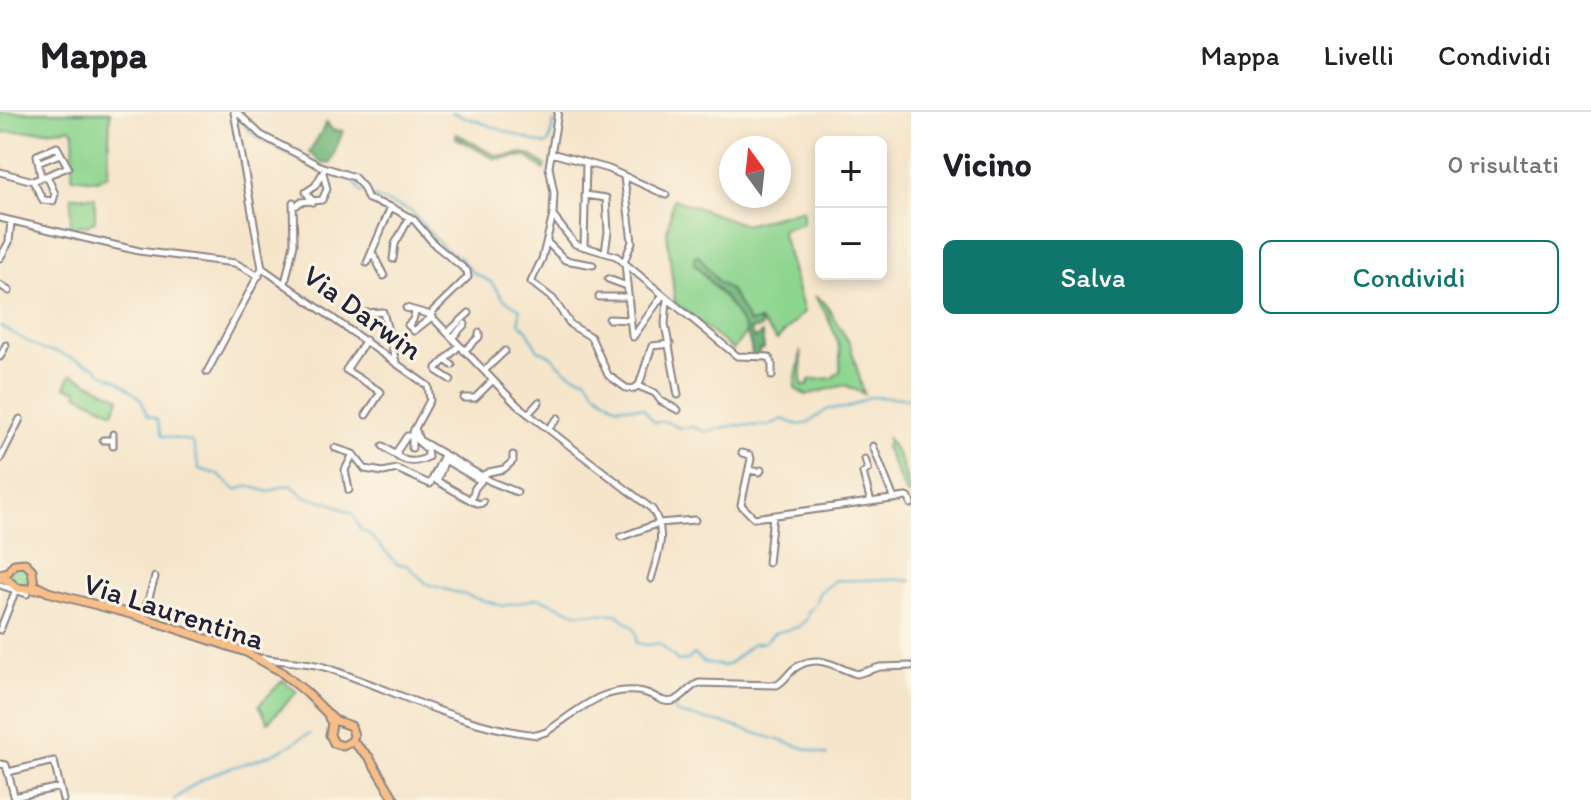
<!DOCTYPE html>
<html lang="it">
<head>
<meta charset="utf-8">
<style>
  :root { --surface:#fff; --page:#f6f6f6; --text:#202124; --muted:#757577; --line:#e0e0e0; --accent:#0f766e }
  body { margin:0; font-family:Itim,sans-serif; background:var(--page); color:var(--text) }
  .controls { position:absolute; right:24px; top:24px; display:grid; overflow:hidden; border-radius:12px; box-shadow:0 4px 12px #0003 }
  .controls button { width:72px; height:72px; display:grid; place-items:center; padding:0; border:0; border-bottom:2px solid var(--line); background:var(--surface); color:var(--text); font:40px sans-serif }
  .compass { position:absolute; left:719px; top:24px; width:72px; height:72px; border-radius:50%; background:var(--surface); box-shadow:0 4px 12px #0003; rotate:345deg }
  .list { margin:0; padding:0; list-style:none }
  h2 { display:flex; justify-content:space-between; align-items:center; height:104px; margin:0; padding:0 32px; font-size:34px }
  h2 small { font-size:26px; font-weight:400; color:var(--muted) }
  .actions { display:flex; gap:16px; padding:24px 32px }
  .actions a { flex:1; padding:18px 0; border:2px solid var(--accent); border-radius:12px; text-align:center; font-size:28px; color:var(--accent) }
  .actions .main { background:var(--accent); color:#fff }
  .map { position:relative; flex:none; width:911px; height:688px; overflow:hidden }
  header { display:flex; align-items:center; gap:48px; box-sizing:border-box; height:112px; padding:0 40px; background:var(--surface); border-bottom:2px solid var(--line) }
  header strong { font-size:38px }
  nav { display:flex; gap:44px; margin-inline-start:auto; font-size:28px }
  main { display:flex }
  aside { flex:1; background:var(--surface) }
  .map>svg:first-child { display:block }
</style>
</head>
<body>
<header>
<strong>Mappa</strong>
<nav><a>Mappa</a><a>Livelli</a><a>Condividi</a></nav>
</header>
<main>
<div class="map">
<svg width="911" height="688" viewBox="0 0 911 688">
  <rect width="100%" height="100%" fill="#fcf5e5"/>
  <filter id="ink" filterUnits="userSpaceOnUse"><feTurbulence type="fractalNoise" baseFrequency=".0125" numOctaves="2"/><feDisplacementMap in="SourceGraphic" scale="16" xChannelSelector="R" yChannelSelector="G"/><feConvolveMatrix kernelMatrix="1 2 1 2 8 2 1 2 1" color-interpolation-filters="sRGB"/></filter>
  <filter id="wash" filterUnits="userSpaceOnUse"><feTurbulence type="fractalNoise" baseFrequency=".006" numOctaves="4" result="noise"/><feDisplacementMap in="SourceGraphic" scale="32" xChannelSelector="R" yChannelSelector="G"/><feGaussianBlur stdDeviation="1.8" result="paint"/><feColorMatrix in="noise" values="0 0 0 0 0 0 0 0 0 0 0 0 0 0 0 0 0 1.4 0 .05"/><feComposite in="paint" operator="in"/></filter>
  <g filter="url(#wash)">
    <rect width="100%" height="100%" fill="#f5e5cb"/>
    <path fill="#8ed590" stroke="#587c66" stroke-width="2" d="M0 0H110L108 63 97 68 72 65 74 20 70 16C46 21 23 17 0 21Z
      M72 84 95 85V109L87 114 77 113 76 123 70 121Z
      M673 87 745 113 803 97V111L781 118 804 200 777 228 760 209 749 211 731 179 719 171 698 143 694 151 719 181 727 186 746 220 733 238 675 191 667 121Z
      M816 185 824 190 850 232 864 282 845 273 806 283 795 277C794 264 801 253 800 239 805 250 797 263 803 274L808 273 809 268 832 266 840 259C842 235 836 223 826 202 823 195 818 192 816 185Z
      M71 262 120 286 113 300 77 282 78 279 65 275Z
      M887 325 900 347 911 382 907 383 885 335 888 331Z
      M9 464a11 11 0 1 1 22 0a11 11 0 1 1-22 0Z
      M283 568 297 580 268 610 259 593Z"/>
    <path fill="#72b67a" stroke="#4a6c5a" stroke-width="2" d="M327 10 332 18 343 19 330 52 323 51 309 41Z
      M456 22C470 27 483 39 497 43 522 48 517 30 546 54L544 58 526 44 495 47 456 26Z
      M698 143 719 171 731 179 749 211 760 209 761 216 750 218 754 227 762 221 764 237 759 238V247H752C753 212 717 178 694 151L695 144Z"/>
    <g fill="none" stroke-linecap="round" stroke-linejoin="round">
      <path stroke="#4dadcc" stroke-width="2" d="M451 0 545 33 549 30 554 10
        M242 8 248 18 257 25 319 58 342 64
        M352 67 362 81
        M368 83 411 99 443 135 460 146 472 160 491 170 504 187 520 197 519 211 527 218 538 238C560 243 556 261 586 266L595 279 616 294 643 296 654 310H667L680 316 693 315 705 320 736 313 769 314 782 307 799 313 808 311 828 297 847 296 870 285 911 286
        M0 214 43 238 56 240 96 255 101 261 118 268 141 287 147 303 157 307 162 324 190 329 193 332 199 357 217 362 236 378 249 374 269 380 283 374 291 373 305 385 328 390 353 402 360 417 369 422 397 452 407 453 427 472 503 494 539 486 576 501 617 502 634 516 637 524 636 531 648 533 659 531 678 549 688 548 694 542 703 550 723 554 729 552 752 532 765 530 774 521 798 515 807 507 808 500 815 492 819 481 836 468C861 469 886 465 911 469
        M671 592 677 601 726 612 827 643
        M174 688C214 652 240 658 283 637 293 633 300 624 311 622"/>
    </g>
  </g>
  <g filter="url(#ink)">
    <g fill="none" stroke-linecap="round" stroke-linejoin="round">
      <defs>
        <path id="minor" d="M234 0 262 156 428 274 430 288 415 316 419 328 492 370 517 380
          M237 0 261 23 320 54 354 65 363 75 368 87 391 95 414 108 435 133 467 159 468 165 433 199 432 205 518 294 652 397C668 420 658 442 651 467
          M558 0 549 55 554 81 553 103 542 147 531 170 553 187 571 213 591 225 608 263 626 276 633 277 639 273 652 234 670 232
          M551 41 609 57 666 83
          M40 50 60 42
          M0 60 33 69 68 55 57 35 37 43 41 65
          M33 69 43 88 53 89 55 82 48 66 44 64
          M585 83 606 86 608 120 605 139
          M313 90 306 80 315 74 322 62
          M297 93 300 90 322 88 327 77 323 61 324 56
          M553 104 575 132 616 144 737 244 769 245 772 253V264
          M0 106 139 139 235 151 259 164
          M547 130 565 148 593 153
          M584 135 586 52
          M372 140 384 164
          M0 146 9 130 11 109
          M393 147 395 132 410 105
          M624 150 632 130 624 65
          M367 151 391 95
          M625 151 632 224
          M608 167 627 174
          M285 171 294 132 293 90
          M0 173 9 179
          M599 185H629
          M667 188 665 212 678 283
          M406 196 431 203
          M415 200 413 208 408 213 414 219 432 205
          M366 201 383 200 396 250
          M609 207 631 208
          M447 221 469 201
          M633 225 662 184
          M452 226 465 212
          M366 228 346 258 381 280 366 303
          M464 239 479 225V221
          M0 245 6 233
          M445 248 452 253
          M484 259 505 239
          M207 260 262 156
          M451 268 437 259V256L459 234
          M638 274 655 281 661 289 678 298
          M464 286H475L493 268
          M528 302 539 290
          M548 317 558 306
          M113 322V334
          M103 328H113
          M383 334C399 346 408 355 428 345L427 337 412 324 414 317
          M873 334 894 387
          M335 336 353 342 365 357 383 360 397 357 430 372 444 343
          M742 341 750 343 751 347 741 393 754 406 906 385 909 386 911 392
          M398 345 397 339 407 324H412V336
          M0 347 20 307
          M865 347 868 357 863 361 871 390
          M749 358 760 360 761 358
          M481 364 489 360 504 357 513 349V343
          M481 369 445 348 437 369 474 390 480 392 483 390
          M349 378 345 358 353 342
          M471 388 475 376 481 369
          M621 425 659 411 695 408
          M768 451 773 404
          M0 473 27 482
          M143 505 155 465
          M0 518 15 480
          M262 546C282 550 303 549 324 555 397 579 458 614 537 623L546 620C577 600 603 572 643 580 654 582 662 592 673 589 684 586 688 575 699 571L777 573C785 569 788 561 795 556 819 540 836 556 857 562L880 555 911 554
          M0 652 6 653 15 687
          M8 660 54 649 63 688
          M14 685 60 675"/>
        <path id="major" d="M0 462 8 460 14 452 25 451 32 458 34 473 48 480 138 504 246 540 280 559 306 580 334 608 351 614 354 623 352 629
          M0 466 8 468 17 476 37 478
          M329 606 332 611 330 623 334 631 343 634 352 629
          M352 629 369 645 395 688"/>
      </defs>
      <use href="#minor" stroke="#8c8483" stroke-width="9"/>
      <use href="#major" stroke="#8c8483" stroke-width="11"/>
      <use href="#minor" stroke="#fff" stroke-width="5"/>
      <use href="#major" stroke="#f7be88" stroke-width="7"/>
    </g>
  </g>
  <g text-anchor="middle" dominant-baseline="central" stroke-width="6" stroke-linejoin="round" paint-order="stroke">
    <g font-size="30" fill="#22223b" stroke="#fcf5e5">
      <text transform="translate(363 200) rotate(36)">Via Darwin</text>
      <text transform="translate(174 499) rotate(18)">Via Laurentina</text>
    </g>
  </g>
</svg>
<div class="controls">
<button>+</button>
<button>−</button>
</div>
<svg class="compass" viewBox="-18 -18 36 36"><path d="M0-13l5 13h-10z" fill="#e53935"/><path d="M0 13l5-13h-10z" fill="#757577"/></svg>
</div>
<aside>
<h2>Vicino<small>0 risultati</small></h2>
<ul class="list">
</ul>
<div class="actions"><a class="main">Salva</a><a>Condividi</a></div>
</aside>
</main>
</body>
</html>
